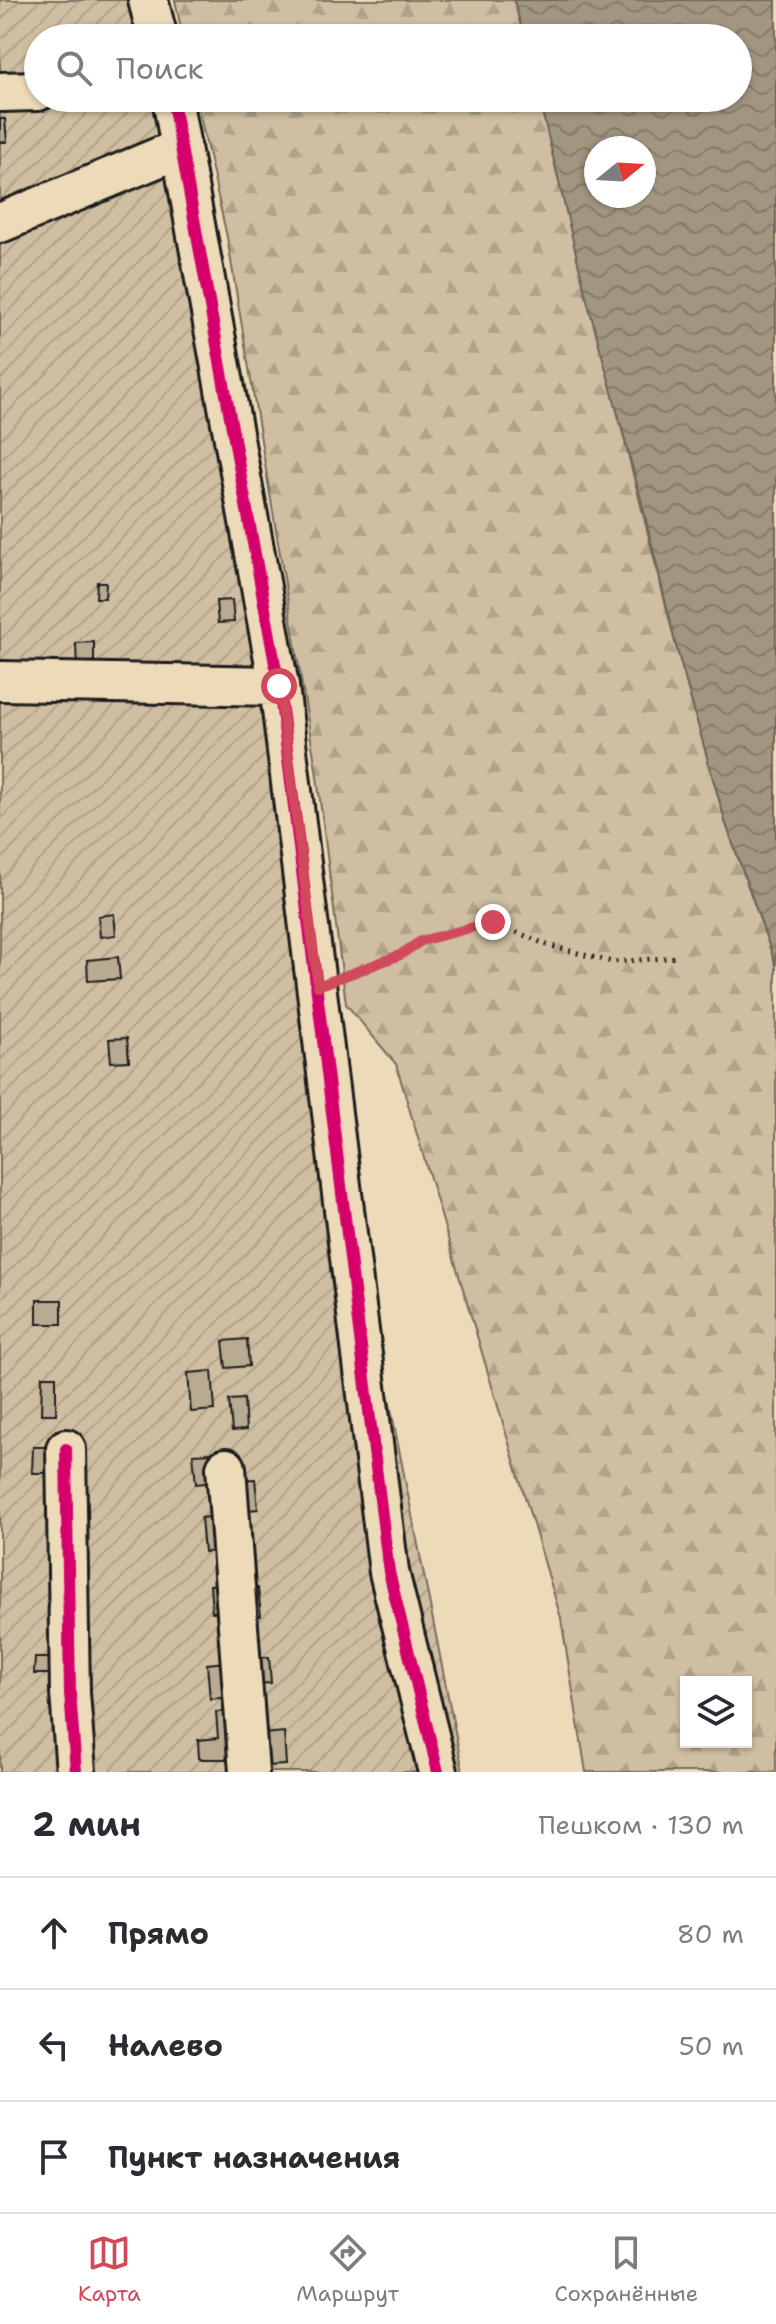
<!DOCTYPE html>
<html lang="ru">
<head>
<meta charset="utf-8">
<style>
  :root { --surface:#fff; --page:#f2f2f3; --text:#2b2b33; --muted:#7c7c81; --line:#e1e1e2; --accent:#d1495b }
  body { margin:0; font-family:"Shantell Sans",sans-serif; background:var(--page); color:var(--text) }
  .controls { position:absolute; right:24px; bottom:24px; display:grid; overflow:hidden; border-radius:0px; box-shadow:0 2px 6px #0004 }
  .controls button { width:72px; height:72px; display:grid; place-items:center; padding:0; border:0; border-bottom:2px solid var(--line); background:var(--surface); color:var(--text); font:40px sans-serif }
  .compass { position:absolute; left:584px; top:136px; width:72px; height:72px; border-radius:50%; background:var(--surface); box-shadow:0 2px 6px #0004; rotate:72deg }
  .stop { position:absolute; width:24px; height:24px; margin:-18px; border:6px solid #d1495b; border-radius:50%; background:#fff }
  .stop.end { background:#d1495b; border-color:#fff; box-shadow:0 2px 8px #0008 }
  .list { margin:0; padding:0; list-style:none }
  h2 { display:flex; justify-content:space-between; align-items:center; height:104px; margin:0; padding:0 32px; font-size:34px }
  h2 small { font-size:26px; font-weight:400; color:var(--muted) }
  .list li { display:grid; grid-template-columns:52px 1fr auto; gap:24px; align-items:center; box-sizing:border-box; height:112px; padding:0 32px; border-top:2px solid var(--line) }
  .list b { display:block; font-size:30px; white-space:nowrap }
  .list em { font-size:26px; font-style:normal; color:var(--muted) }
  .icon { flex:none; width:44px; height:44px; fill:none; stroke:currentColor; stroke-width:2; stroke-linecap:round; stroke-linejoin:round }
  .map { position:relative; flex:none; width:776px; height:1772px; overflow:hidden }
  .search { position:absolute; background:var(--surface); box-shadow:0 2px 6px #0004; left:24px; right:24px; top:24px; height:88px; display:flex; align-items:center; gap:20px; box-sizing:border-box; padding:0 28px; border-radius:44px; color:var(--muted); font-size:30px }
  .sheet { height:440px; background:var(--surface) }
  nav { display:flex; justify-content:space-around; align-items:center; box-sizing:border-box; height:112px; border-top:2px solid var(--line); background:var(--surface); font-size:22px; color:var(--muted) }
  nav a { display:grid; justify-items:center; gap:4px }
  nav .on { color:var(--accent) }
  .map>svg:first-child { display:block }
</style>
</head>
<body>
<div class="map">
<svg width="776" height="1772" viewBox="0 0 776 1772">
  <defs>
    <pattern id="forest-firs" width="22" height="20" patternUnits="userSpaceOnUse" patternTransform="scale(2)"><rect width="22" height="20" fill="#cfbea1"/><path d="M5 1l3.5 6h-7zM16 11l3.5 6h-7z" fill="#b1a38a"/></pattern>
    <pattern id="garden-furrows" width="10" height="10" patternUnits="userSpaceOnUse" patternTransform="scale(2)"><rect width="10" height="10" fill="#cfbea1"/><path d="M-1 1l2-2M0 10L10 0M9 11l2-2" fill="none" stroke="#b1a38a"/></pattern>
    <pattern id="water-waves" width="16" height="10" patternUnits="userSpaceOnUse" patternTransform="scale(2)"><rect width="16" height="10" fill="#a29680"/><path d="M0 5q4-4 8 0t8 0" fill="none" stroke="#837a68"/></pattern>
  </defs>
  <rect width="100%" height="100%" fill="#eddab8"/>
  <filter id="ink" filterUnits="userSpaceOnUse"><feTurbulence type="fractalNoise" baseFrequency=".0125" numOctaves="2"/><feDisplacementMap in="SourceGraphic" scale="16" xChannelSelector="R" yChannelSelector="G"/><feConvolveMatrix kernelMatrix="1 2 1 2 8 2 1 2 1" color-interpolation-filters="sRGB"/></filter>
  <g filter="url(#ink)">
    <path fill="url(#forest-firs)" stroke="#766d5e" stroke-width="2" fill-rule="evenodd" d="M175 0H514L524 38H183Z
      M196 98H539L676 646 725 821 776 965V1772H586L561 1618 396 1064 346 1004 316 769 227 237ZM686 1682H746V1742H686Z"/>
    <path fill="url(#garden-furrows)" stroke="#766d5e" stroke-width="2" d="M0 0H166L175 38H38V98H189L373 1318 463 1772H0Z"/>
    <path fill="url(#water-waves)" stroke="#6c6558" stroke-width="2" fill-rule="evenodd" d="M514 0H776V965L725 821 676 646 641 499 587 300 539 98H738V38H524ZM596 148H644V196H596Z"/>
    <path fill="#b9ab92" stroke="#1c1c1c" stroke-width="2" d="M0 119H5L7 142H0Z
      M97 582H106L105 598H96Z
      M232 600 234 622 218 623 216 601Z
      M94 642V667L77 668 76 643Z
      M114 914 116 935 100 937 98 916Z
      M118 957 120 979 88 981 87 960Z
      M127 1038 129 1061 111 1062 109 1039Z
      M37 1300H62V1324H37Z
      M247 1339 249 1366 226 1368 223 1341Z
      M212 1371 215 1410 191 1412 188 1373Z
      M42 1376H56V1414H41Z
      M244 1399 246 1430 232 1431 229 1400Z
      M33 1447H52V1473H32Z
      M212 1453 215 1482 196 1484 193 1454Z
      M255 1479 258 1509 238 1511 235 1480Z
      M219 1516 222 1551 204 1552 201 1518Z
      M223 1584 225 1611 212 1612 210 1585Z
      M258 1588 261 1616 245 1618 243 1589Z
      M269 1657 271 1683 251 1684 249 1659Z
      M35 1658H61V1674H34Z
      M226 1662 229 1697 210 1699 207 1664Z
      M230 1711 233 1759H199L198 1740 218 1738 216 1712Z
      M284 1732 286 1765 265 1766 263 1734Z"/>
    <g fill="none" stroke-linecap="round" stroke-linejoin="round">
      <defs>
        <path id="minor" d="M148 0 158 38
          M0 92 38 91
          M172 98 279 686 389 1572 438 1772
          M0 223 181 148
          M0 681 279 686
          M66 1449 70 1693 76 1772
          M226 1468 249 1772"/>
      </defs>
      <use href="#minor" stroke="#1c1c1c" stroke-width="44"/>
      <path stroke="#1c1c1c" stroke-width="5" stroke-dasharray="2 6" stroke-linecap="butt" d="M345 976 400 955 421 941 493 922 547 945 612 962 679 957"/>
      <use href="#minor" stroke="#eddab8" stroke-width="38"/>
      <defs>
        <path id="cycleway" d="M172 98 279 686 389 1572 438 1772
          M66 1449 70 1693 76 1772"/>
      </defs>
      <use href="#cycleway" stroke="#eddab8" stroke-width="17"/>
      <use href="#cycleway" stroke="#d6006c" stroke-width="12"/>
    </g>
  </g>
  <g fill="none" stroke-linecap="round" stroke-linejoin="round" filter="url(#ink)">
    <path stroke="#d1495b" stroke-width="10" d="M279 686 318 986 400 955 421 941 493 922"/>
  </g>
</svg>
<div class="controls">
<button><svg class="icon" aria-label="layers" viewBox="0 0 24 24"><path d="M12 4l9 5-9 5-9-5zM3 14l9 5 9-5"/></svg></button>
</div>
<svg class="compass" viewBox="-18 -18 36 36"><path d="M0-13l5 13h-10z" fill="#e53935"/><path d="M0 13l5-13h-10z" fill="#7c7c81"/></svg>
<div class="stop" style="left:279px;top:686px"></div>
<div class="stop end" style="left:493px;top:922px"></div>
<div class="search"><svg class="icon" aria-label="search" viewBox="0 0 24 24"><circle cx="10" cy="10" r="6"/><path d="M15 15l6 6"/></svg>Поиск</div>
</div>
<section class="sheet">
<h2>2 мин<small>Пешком · 130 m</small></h2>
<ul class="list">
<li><svg class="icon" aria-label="ahead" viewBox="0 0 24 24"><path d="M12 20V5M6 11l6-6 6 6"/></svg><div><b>Прямо</b></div><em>80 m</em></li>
<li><svg class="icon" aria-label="left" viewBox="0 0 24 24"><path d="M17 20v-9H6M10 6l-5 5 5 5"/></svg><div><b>Налево</b></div><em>50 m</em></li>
<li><svg class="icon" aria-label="arrive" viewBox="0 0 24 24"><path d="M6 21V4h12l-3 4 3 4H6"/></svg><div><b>Пункт назначения</b></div></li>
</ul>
</section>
<nav>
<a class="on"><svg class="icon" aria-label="map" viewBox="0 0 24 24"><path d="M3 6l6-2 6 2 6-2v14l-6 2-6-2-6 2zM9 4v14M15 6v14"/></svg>Карта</a>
<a><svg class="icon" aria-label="directions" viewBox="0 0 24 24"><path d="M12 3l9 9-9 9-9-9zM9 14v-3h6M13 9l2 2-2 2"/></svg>Маршрут</a>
<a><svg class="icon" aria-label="saved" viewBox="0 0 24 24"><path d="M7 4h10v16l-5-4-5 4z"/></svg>Сохранённые</a>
</nav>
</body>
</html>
